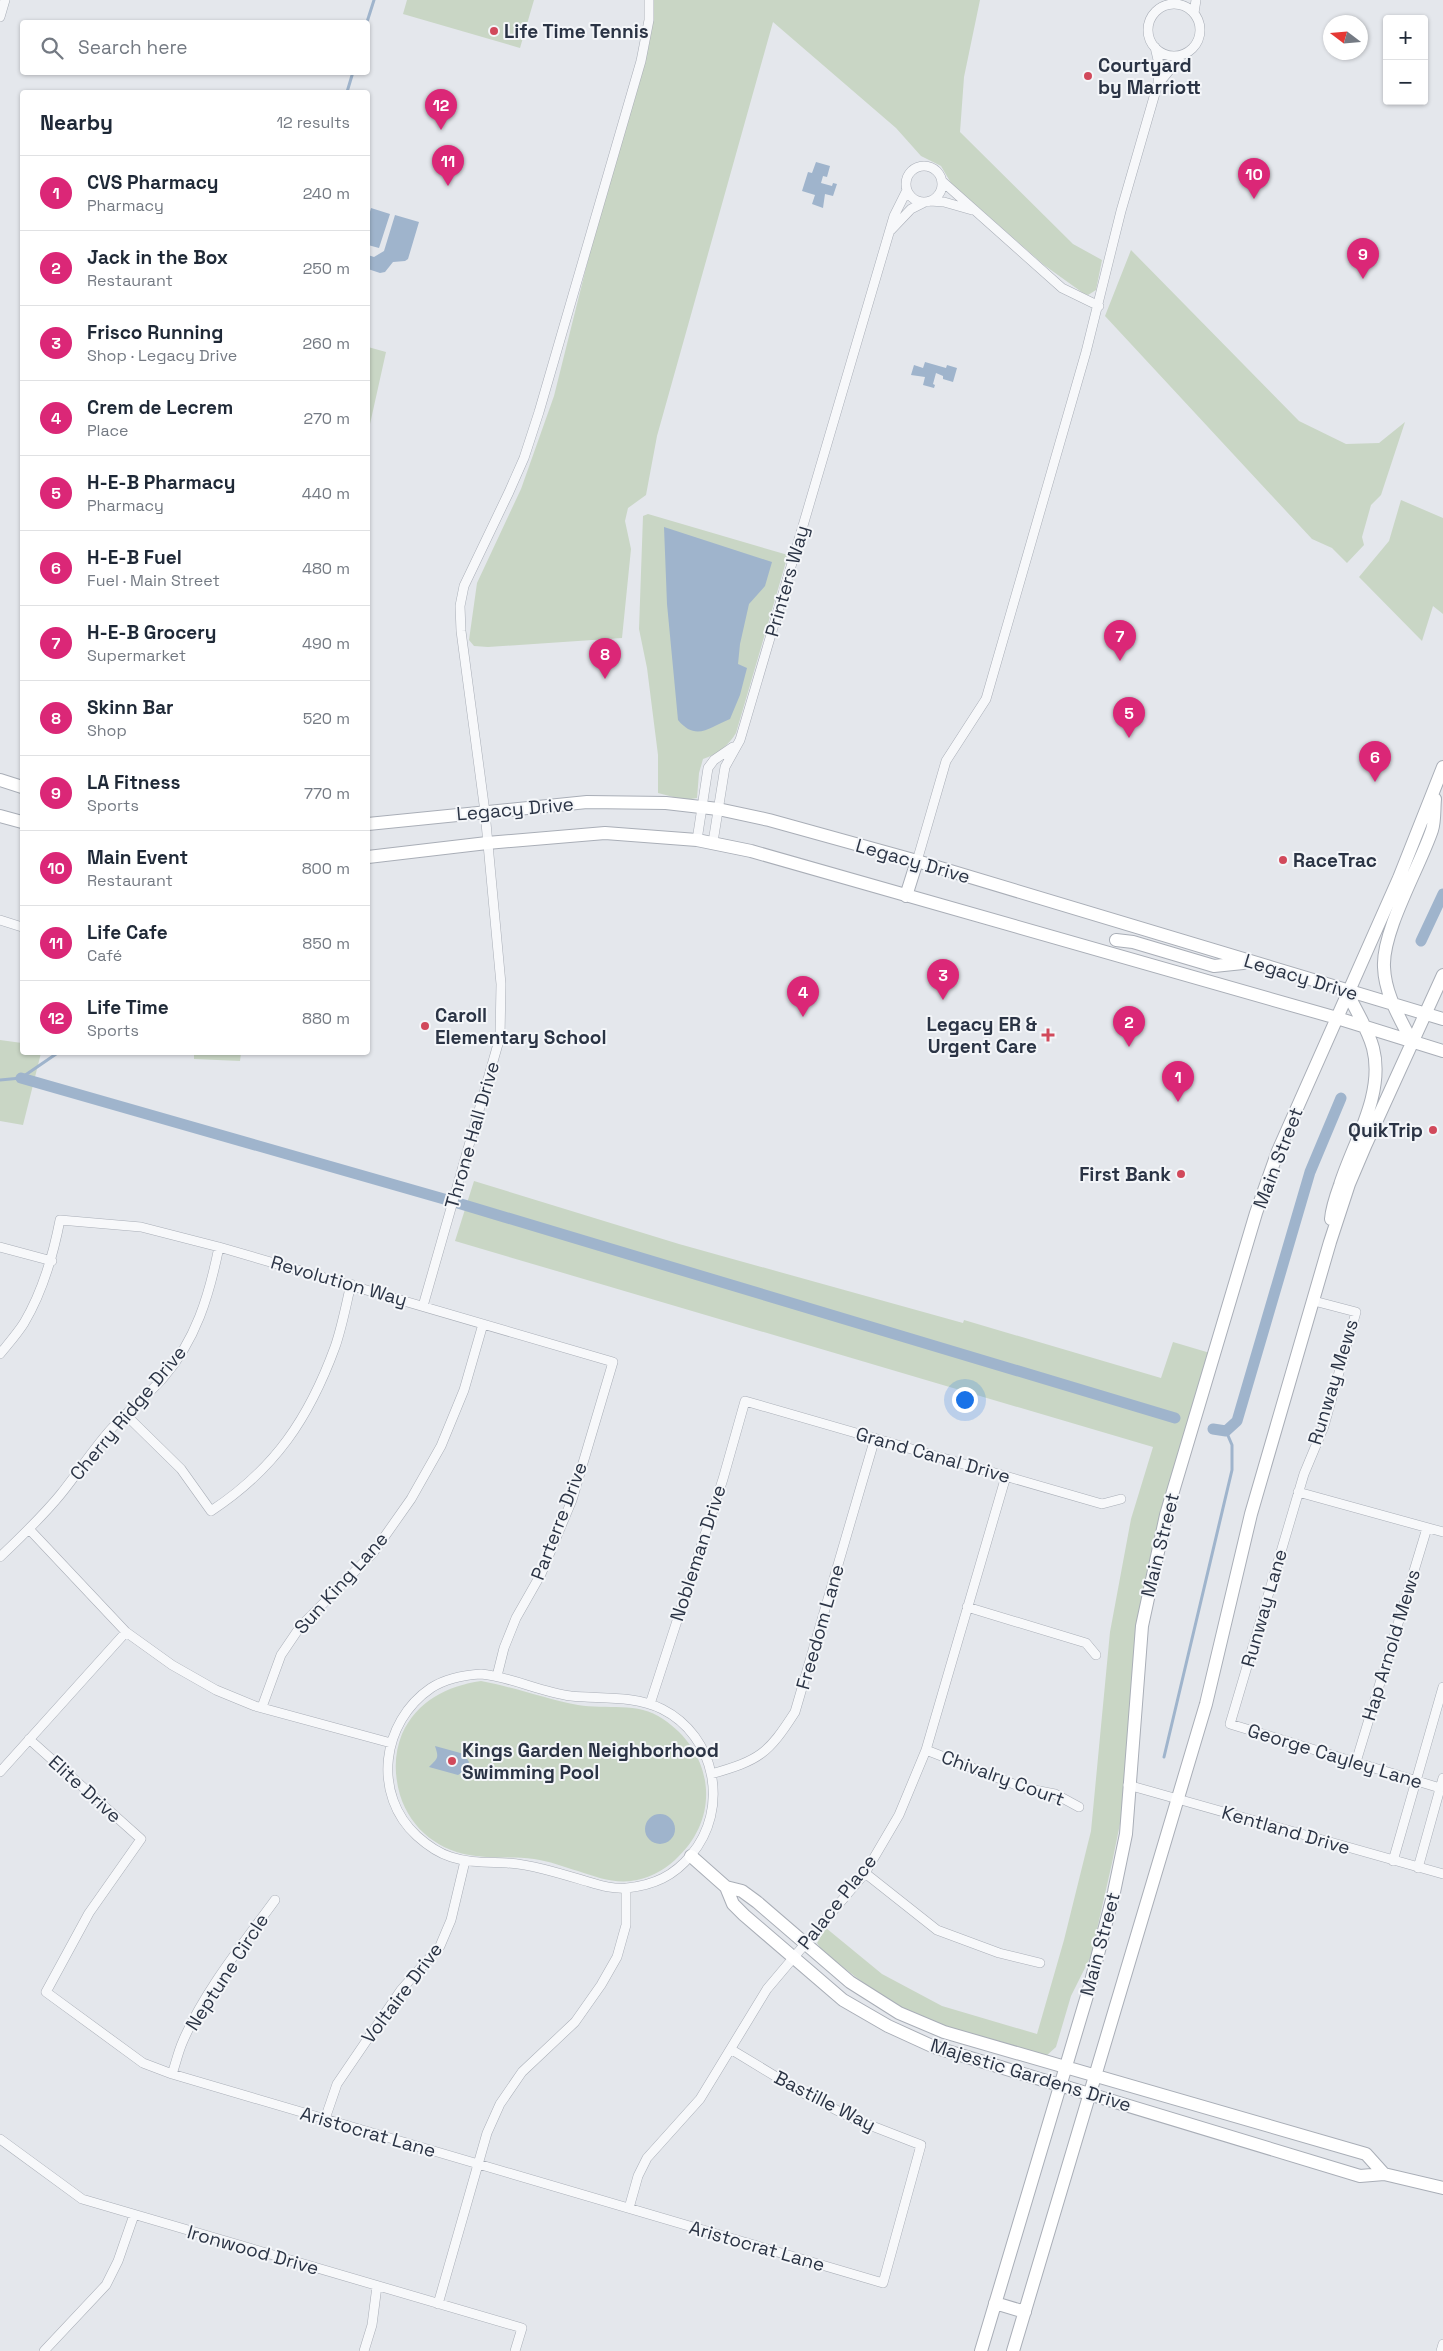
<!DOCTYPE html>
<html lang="en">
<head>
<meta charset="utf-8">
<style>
  :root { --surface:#fff; --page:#f6f6f7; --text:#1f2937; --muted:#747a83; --line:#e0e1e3; --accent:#db2777 }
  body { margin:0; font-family:"Space Grotesk",sans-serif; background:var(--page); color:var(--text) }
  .controls { position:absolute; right:15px; top:15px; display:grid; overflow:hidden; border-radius:5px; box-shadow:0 1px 4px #0004 }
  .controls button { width:45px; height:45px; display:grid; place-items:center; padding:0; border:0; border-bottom:1px solid var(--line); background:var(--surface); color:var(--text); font:25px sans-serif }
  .compass { position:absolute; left:1323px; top:15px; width:45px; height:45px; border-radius:50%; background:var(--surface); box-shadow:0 1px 4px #0004; rotate:286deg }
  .you { position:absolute; left:964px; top:1399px; width:18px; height:18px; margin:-12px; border:4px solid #fff; border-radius:50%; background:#1a73e8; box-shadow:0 0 0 8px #1a73e833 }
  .badge { display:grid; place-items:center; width:32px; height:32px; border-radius:50%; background:var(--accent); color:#fff; font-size:16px; font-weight:700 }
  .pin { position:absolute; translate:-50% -41px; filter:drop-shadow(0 1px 2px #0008) }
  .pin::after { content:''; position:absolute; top:26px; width:18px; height:15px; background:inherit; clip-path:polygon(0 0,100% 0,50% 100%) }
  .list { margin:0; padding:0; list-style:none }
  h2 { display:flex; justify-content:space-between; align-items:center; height:65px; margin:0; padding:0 20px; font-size:21px }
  h2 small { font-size:16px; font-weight:400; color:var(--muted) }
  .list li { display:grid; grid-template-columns:32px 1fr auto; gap:15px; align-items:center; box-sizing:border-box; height:75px; padding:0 20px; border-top:1px solid var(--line) }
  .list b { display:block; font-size:19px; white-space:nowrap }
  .list p { margin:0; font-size:16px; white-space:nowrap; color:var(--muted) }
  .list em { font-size:16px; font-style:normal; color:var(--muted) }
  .icon { flex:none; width:28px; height:28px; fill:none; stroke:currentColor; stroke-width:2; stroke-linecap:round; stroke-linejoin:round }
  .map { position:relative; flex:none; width:1443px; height:2351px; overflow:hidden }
  .search { position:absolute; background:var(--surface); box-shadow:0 1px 4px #0004; left:20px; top:20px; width:350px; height:55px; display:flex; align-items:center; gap:12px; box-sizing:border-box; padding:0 18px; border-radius:5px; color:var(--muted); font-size:19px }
  .panel { position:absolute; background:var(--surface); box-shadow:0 1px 4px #0004; left:20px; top:90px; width:350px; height:965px; border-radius:5px }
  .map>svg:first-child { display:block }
</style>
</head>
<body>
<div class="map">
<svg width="1443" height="2351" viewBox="0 0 1443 2351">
  <rect width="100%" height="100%" fill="#e4e7ec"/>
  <path fill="#c9d6c5" d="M407 0H534L520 48 403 14Z
    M653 0H980L964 77 960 132 1073 244 1102 260 1096 290 1088 295 1083 293 1044 265 951 183 941 166 921 156 896 128 773 22 657 436 646 495 628 508 625 521 631 549 622 638 488 647 474 646 469 640 477 583 521 489 554 396Z
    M1131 250 1299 421 1346 444 1379 443 1405 422 1381 495 1371 505 1362 537 1364 545 1347 563 1332 548 1312 539 1105 316Z
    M368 347 386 352 368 433Z
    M1401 500 1443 518V614L1433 606 1422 641 1359 577 1389 541Z
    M648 514 788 555 736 733C728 746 718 754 703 759L699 773 697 798 685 800 658 793V755L647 668 639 629 643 516Z
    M0 1040 22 1043V1052L41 1053 23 1125 0 1121Z
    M194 1053H241L240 1061 194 1059Z
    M474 1181 679 1244 963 1323 964 1320 1161 1378 1173 1342 1210 1353 1158 1527 1123 1809 1112 1863 1091 1956 1071 1996 1056 2047 1045 2057C1001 2044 955 2032 913 2013 879 1997 850 1973 821 1949L817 1943 826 1928 882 1974 942 2006 1037 2034 1064 1940 1091 1831 1110 1632 1131 1519 1153 1447 455 1241Z
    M481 1681C514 1687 545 1699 578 1705 606 1710 638 1701 663 1719 714 1753 722 1818 675 1860 663 1871 647 1879 631 1881 612 1883 596 1877 578 1871 564 1867 549 1861 534 1859 515 1856 495 1859 476 1856 440 1852 411 1830 400 1795 394 1774 394 1754 402 1734 417 1701 447 1686 481 1681Z"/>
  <path fill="#9fb4cc" d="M816 162 830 166 827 177 823 176 821 183 832 186 833 183 837 184 833 196 825 194 823 208 812 204 815 195 802 191 808 172 812 173Z
    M371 208 390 214 379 248 368 245V219Z
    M395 215 419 222 408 259 405 261 393 262 385 272 380 273 368 269V255L374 257 384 251Z
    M925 362 946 368 947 365 957 368 953 382 943 379V376L936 373 933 384 935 385 934 388 923 385 925 377 911 375 914 365 923 368Z
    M664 527 772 562 765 586 749 604 740 644 738 664 747 668 740 695 730 719C710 727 696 742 678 720L667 604Z
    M435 1746 464 1754 469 1762 466 1770 458 1775 429 1767C438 1758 439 1758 435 1746Z
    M645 1829a15 15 0 1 1 30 0a15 15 0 1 1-30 0Z"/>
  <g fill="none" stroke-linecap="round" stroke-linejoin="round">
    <path stroke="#9fb4cc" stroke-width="3" d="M367 22 374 0
      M347 92 353 72
      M0 1080 21 1078 59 1052
      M1164 1757 1232 1470V1445L1226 1431"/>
    <path stroke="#9fb4cc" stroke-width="11" d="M1421 941 1443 894
      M21 1078 451 1201 1175 1418
      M1213 1429 1226 1431 1237 1421 1310 1172 1341 1098"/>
    <defs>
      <path id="street" d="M1148 30a26 26 0 1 1 52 0a26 26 0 1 1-52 0Z
        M1194 13 1196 0
        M0 17 5 0
        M1159 83 1182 55
        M906 184a18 18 0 1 1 36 0a18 18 0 1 1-36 0Z
        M943 182 1062 288 1099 306
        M930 201 944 202 972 210
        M891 230 911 209 925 202
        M697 840 708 768 714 760 733 747
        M713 842 725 767 740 740 894 216 907 190
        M917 861 946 761 986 699 1086 352 1121 211 1158 83 1159 64 1155 47
        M0 920 22 927
        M0 1247 52 1261
        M1314 1301 1356 1312 1324 1426 1304 1474 1230 1724 1440 1788
        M423 1306 500 1037 501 984 485 812 461 631 460 606 464 586 509 492 524 458 539 412 641 61 649 20V0
        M0 1354C8 1344 17 1334 24 1323 43 1291 53 1256 60 1220L141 1227 219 1247 613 1362 572 1500 541 1574 516 1618 504 1648 497 1676
        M126 1415 181 1469 211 1511C275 1469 309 1418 335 1347 342 1327 346 1305 351 1284
        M1298 1492 1443 1532
        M29 1529 126 1632 172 1665 216 1690 255 1706 391 1743
        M0 1557C21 1537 42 1517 60 1495 78 1473 93 1449 112 1428 128 1411 147 1396 163 1378 196 1340 209 1296 219 1247
        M967 1607 1086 1643 1096 1655
        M481 1674C512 1677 540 1692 571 1696 600 1699 634 1695 662 1709 716 1736 730 1809 691 1855 674 1876 654 1885 627 1888 613 1889 602 1886 589 1882 562 1874 535 1865 507 1863 488 1862 469 1863 451 1857 438 1853 427 1845 417 1836 372 1795 381 1722 431 1688 445 1679 465 1675 481 1674Z
        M650 1704 723 1479 745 1401 1102 1504 1121 1499
        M262 1707 281 1655 300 1627 373 1553 411 1499 441 1446 464 1390 483 1324
        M29 1739 141 1839 89 1913 46 1992 143 2063 172 2074 883 2283 921 2145 854 2119 803 2093 732 2050
        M926 1750 1024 1788 1055 1794 1079 1807
        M1356 1762 1427 1528
        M0 1772 126 1632
        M711 1774C760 1760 768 1754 795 1712L875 1438
        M1128 1785 1443 1874
        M1393 1861 1443 1687
        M1418 1868 1443 1778
        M865 1873 937 1930 999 1953 1040 1963
        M172 2074C176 2063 178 2052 183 2041 205 1990 243 1944 275 1900
        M325 2119 337 2084 401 1990 440 1946 451 1920 465 1861
        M0 2139 82 2199 522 2328 515 2351
        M629 2208 638 2176 647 2158 700 2099 767 1989 865 1873 899 1815 926 1750 1006 1476
        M438 2304 487 2133 500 2104 522 2072 575 2022 601 1985 617 1957 626 1925V1888
        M44 2351 106 2285 118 2261 134 2215
        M364 2351 372 2325 377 2286
        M1441 2351 1443 2344"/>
      <path id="secondary" d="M0 780 22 787
        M0 816 22 822
        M368 824 587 802 666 803 718 809 769 820 917 861 1443 1019
        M368 857 487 843 605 833 697 840 751 851 1337 1018 1443 1051
        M906 896 917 861
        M1116 940 1133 942 1214 966 1243 963
        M1412 1042C1400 1018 1385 995 1384 967 1382 931 1420 866 1432 830 1435 821 1434 809 1435 799
        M1331 1219C1332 1207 1336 1196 1340 1185 1353 1143 1385 1094 1373 1048 1368 1029 1355 1009 1347 992
        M691 1856 726 1887 733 1904 744 1915 843 2000 888 2026 934 2047 1360 2176 1384 2174 1443 2188
        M726 1887 742 1891 757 1902 850 1982 899 2013 944 2032 1366 2154 1384 2174
        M995 2303 1025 2312
        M981 2351 1089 1989 1114 1892 1126 1834 1142 1626 1166 1515 1256 1213 1278 1151 1399 878 1443 767
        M1013 2351 1206 1704 1251 1514 1330 1242 1349 1184 1366 1144 1443 975"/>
    </defs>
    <use href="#street" stroke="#a9aeb7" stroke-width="10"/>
    <use href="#secondary" stroke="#a9aeb7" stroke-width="14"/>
    <use href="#street" stroke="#f7f8fa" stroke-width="9"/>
    <use href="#secondary" stroke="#fff" stroke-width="12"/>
  </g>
  <g fill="#d1495b" stroke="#f4f6f9" stroke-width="2">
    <circle cx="494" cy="31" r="5"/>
    <circle cx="1088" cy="76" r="5"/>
    <circle cx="1283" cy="860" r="5"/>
    <circle cx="425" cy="1026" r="5"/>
    <path d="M1045.5 1027.5h5v5h5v5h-5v5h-5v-5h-5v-5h5z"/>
    <circle cx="1433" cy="1130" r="5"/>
    <circle cx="1181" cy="1174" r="5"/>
    <circle cx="452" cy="1761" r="5"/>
  </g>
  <g text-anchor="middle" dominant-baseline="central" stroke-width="4" stroke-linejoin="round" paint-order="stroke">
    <g font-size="19" font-weight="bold" fill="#2b3445" stroke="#f4f6f9" text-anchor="start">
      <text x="504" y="31">Life Time Tennis</text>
      <text x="1098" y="65">Courtyard<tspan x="1098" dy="22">by Marriott</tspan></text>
      <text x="1293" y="860">RaceTrac</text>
      <text x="435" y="1015">Caroll<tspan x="435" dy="22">Elementary School</tspan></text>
      <text x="1037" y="1024" text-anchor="end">Legacy ER &amp;<tspan x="1037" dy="22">Urgent Care</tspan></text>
      <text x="1423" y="1130" text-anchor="end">QuikTrip</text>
      <text x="1171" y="1174" text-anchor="end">First Bank</text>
      <text x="462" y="1750">Kings Garden Neighborhood<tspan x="462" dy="22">Swimming Pool</tspan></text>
    </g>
    <g font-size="19" fill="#2b3445" stroke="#f4f6f9">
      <text transform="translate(787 581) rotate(-74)">Printers Way</text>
      <text transform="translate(515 809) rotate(-5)">Legacy Drive</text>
      <text transform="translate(913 861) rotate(16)">Legacy Drive</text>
      <text transform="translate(1301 977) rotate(17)">Legacy Drive</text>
      <text transform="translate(472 1135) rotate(-74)">Throne Hall Drive</text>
      <text transform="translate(1278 1158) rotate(-69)">Main Street</text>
      <text transform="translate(339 1281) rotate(16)">Revolution Way</text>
      <text transform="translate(1333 1382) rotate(-73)">Runway Mews</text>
      <text transform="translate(128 1413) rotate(-50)">Cherry Ridge Drive</text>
      <text transform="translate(933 1455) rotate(16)">Grand Canal Drive</text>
      <text transform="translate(559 1521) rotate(-69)">Parterre Drive</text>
      <text transform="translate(1160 1545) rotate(-76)">Main Street</text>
      <text transform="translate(698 1553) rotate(-72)">Nobleman Drive</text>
      <text transform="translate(341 1583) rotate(-48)">Sun King Lane</text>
      <text transform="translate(1264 1608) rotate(-74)">Runway Lane</text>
      <text transform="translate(820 1627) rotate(-74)">Freedom Lane</text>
      <text transform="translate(1391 1645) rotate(-73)">Hap Arnold Mews</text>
      <text transform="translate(1335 1756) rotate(17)">George Cayley Lane</text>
      <text transform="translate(1003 1778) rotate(20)">Chivalry Court</text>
      <text transform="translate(85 1789) rotate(42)">Elite Drive</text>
      <text transform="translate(1286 1830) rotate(16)">Kentland Drive</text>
      <text transform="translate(837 1902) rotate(-52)">Palace Place</text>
      <text transform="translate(1100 1944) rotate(-75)">Main Street</text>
      <text transform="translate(227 1972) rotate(-57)">Neptune Circle</text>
      <text transform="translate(402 1993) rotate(-53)">Voltaire Drive</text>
      <text transform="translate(1031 2075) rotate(17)">Majestic Gardens Drive</text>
      <text transform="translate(825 2101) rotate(27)">Bastille Way</text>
      <text transform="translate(368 2132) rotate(16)">Aristocrat Lane</text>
      <text transform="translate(757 2246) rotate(16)">Aristocrat Lane</text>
      <text transform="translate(253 2250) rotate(16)">Ironwood Drive</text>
    </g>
  </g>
</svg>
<div class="controls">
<button>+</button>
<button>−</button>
</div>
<svg class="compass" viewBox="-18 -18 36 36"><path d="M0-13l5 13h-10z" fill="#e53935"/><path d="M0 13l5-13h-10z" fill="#747a83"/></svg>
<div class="you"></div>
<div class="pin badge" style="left:1178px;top:1102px">1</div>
<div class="pin badge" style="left:1129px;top:1047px">2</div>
<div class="pin badge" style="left:943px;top:1000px">3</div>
<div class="pin badge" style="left:803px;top:1017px">4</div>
<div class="pin badge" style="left:1129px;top:738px">5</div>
<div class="pin badge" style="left:1375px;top:782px">6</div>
<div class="pin badge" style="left:1120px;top:661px">7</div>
<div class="pin badge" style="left:605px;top:679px">8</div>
<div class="pin badge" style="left:1363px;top:279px">9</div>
<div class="pin badge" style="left:1254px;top:199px">10</div>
<div class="pin badge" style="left:448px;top:186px">11</div>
<div class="pin badge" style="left:441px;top:130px">12</div>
<div class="search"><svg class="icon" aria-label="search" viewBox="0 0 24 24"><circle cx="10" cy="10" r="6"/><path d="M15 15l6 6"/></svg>Search here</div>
<section class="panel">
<h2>Nearby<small>12 results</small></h2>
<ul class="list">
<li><span class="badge">1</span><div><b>CVS Pharmacy</b><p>Pharmacy</p></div><em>240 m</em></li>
<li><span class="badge">2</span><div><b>Jack in the Box</b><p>Restaurant</p></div><em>250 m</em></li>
<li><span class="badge">3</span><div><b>Frisco Running</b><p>Shop · Legacy Drive</p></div><em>260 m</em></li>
<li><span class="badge">4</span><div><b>Crem de Lecrem</b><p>Place</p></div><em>270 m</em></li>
<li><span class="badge">5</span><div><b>H-E-B Pharmacy</b><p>Pharmacy</p></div><em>440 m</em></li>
<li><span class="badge">6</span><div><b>H-E-B Fuel</b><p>Fuel · Main Street</p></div><em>480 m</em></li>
<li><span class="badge">7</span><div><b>H-E-B Grocery</b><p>Supermarket</p></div><em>490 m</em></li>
<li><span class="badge">8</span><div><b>Skinn Bar</b><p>Shop</p></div><em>520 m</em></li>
<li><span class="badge">9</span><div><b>LA Fitness</b><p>Sports</p></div><em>770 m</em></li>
<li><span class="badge">10</span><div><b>Main Event</b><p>Restaurant</p></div><em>800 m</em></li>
<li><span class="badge">11</span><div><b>Life Cafe</b><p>Café</p></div><em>850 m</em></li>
<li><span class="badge">12</span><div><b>Life Time</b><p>Sports</p></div><em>880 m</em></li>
</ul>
</section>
</div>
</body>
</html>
